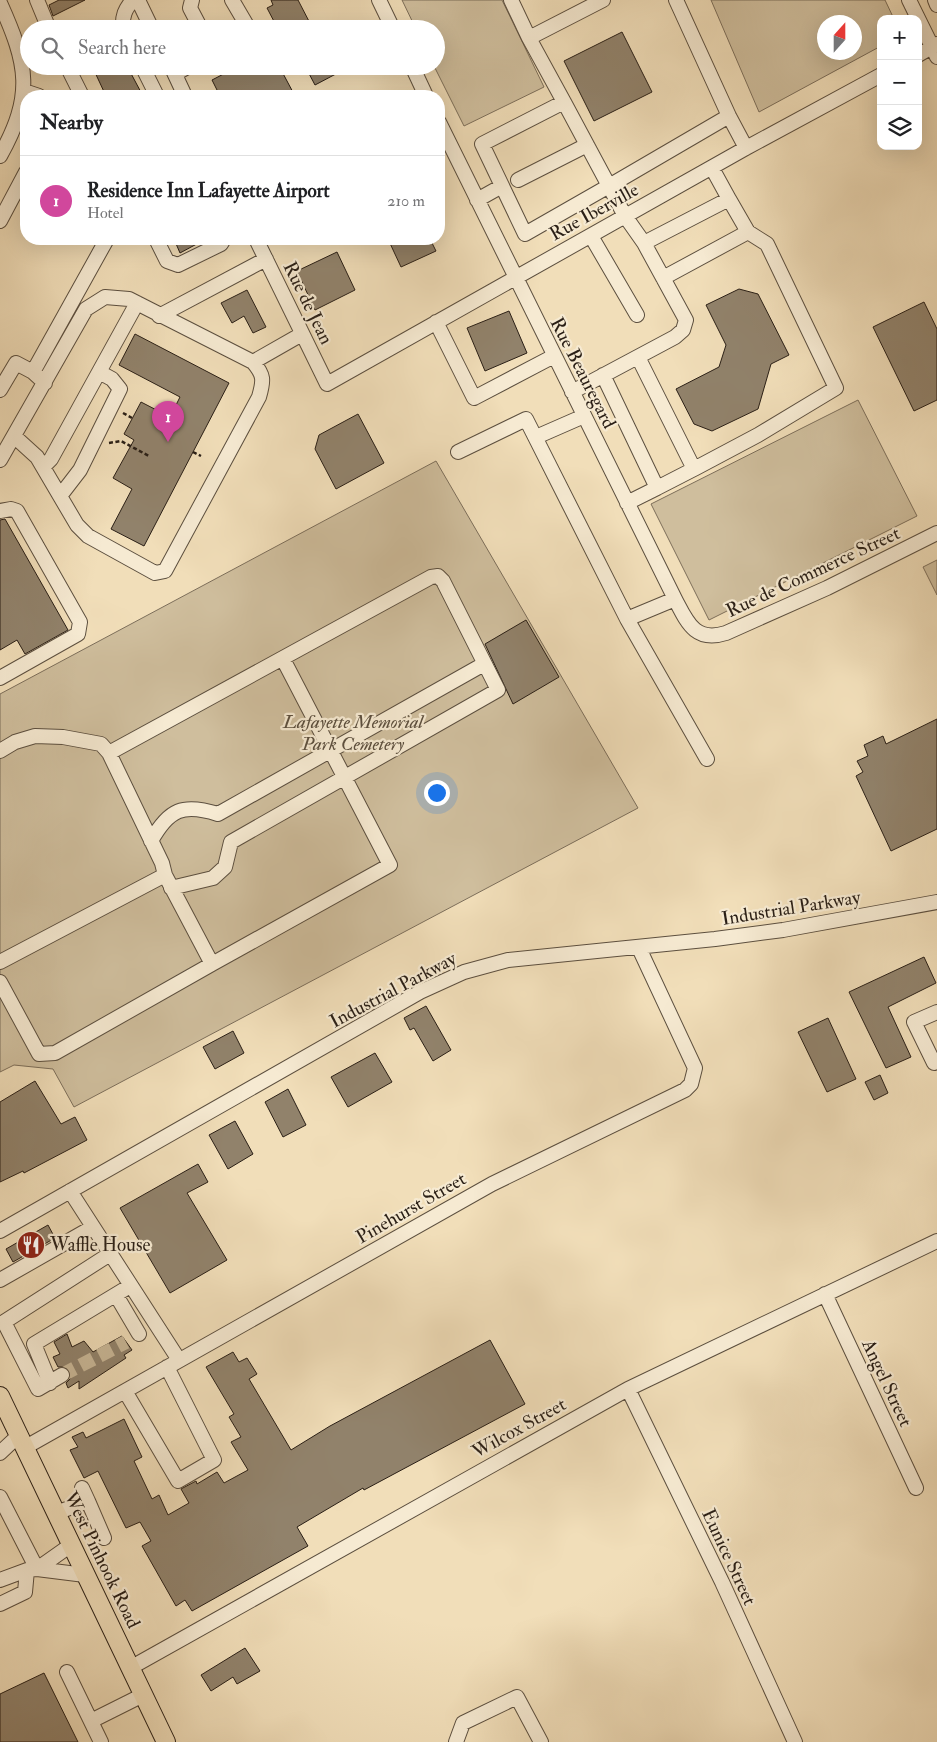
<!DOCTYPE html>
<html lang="en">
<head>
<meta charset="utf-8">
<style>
  :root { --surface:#fff; --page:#f2f2f2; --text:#202124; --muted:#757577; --line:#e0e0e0; --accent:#8f2418 }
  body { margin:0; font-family:"IM FELL Double Pica",serif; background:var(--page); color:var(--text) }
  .controls { position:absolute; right:15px; top:15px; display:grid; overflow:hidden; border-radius:10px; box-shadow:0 5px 20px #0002 }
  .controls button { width:45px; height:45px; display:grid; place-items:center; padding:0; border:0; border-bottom:1px solid var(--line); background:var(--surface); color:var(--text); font:25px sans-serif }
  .compass { position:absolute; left:817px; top:15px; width:45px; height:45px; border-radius:50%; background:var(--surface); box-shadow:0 5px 20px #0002; rotate:21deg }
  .you { position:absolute; left:436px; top:792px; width:18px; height:18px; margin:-12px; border:4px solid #fff; border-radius:50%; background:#1a73e8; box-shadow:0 0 0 8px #1a73e833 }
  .badge { display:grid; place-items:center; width:32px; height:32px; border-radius:50%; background:var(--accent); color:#fff; font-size:16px; font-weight:700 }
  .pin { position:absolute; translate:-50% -41px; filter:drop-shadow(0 1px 2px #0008) }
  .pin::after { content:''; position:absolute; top:26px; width:18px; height:15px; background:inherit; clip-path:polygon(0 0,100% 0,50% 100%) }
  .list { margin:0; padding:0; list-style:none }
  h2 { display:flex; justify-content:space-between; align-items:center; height:65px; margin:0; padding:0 20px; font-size:21px }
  h2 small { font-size:16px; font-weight:400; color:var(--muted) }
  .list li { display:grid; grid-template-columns:32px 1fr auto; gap:15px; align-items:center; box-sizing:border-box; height:90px; padding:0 20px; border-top:1px solid var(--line) }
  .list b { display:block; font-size:19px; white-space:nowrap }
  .list p { margin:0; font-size:16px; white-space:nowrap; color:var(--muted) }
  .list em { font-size:16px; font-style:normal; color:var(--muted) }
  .icon { flex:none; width:28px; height:28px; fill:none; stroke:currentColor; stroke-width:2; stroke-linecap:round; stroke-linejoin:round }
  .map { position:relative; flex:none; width:937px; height:1742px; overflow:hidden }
  .search { position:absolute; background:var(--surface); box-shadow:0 5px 20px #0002; left:20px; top:20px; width:425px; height:55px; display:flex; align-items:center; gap:12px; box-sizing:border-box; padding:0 18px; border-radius:28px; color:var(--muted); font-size:19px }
  .panel { position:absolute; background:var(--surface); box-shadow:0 5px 20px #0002; left:20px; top:90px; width:425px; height:155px; border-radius:20px }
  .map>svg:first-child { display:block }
</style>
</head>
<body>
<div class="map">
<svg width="937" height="1742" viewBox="0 0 937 1742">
  <rect width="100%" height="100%" fill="#f1deb9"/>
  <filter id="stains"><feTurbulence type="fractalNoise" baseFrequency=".004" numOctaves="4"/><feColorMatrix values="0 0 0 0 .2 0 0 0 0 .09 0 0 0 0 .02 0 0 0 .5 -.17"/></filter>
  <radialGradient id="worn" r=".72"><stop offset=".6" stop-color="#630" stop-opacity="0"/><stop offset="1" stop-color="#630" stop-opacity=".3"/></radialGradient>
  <path fill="#cfbe9d" stroke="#7c6e5a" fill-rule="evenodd" d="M402 0H502L544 87 464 126 434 66H436V29H416Z
    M711 0H885L894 19H881V46L759 112ZM854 22V52H824V22Z
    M858 400 917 516 709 620 651 504Z
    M436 461 638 808 74 1107 53 1069 14 1065 0 1072V694Z
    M937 560V595L923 567Z"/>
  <path fill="#91826b" stroke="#2a1f16" d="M59 0H85L53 16 49 5Z
    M271 0H298L313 29H278L267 8 273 5Z
    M622 32 652 92 594 121 564 61Z
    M92 66H127L143 96H106Z
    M239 66H279L295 96H220L212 80Z
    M305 66H351L315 85Z
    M174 239H206L180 253Z
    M388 239H430L436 251 401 267Z
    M337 252 355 290 315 310 297 271Z
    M739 289 758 294 789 355 771 364 758 409 712 431 694 424 676 389 719 367 726 345 706 305Z
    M247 290 266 327 253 333 244 316 232 323 221 303Z
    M924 302 937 329V400L914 411 873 327Z
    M509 311 527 353 485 371 467 328Z
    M135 334 229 383 144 546 111 529 132 489 113 478 134 440 124 434 141 402 170 417 180 397 119 365Z
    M358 414 384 463 336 489 315 449 319 435Z
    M5 519 68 630 25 654 17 640 0 650V520Z
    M526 620 559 677 513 704 485 644Z
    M937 719V829L891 851 856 776 863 772 857 761 868 756 864 745 883 736 886 744Z
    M924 957 936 983 888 1007 911 1057 886 1068 849 992Z
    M426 1006 451 1050 433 1061 414 1028 410 1030 404 1018Z
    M828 1018 856 1079 827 1092 798 1032Z
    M233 1031 244 1053 215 1069 203 1047Z
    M375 1053 392 1082 348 1107 331 1077Z
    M880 1075 888 1093 874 1100 865 1082Z
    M35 1081 61 1124 75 1117 87 1140 24 1173 23 1171 0 1182V1102Z
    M288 1089 306 1125 283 1137 265 1102Z
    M235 1121 253 1154 228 1169 209 1135Z
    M198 1164 208 1182 187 1193 227 1260 170 1293 120 1208Z
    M48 1225 55 1238 13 1262 6 1249Z
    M67 1334 72 1347 84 1341 93 1352 122 1336 132 1350 124 1355 126 1358 79 1389V1381L68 1388 66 1383 70 1379V1371L66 1367H58L53 1357 60 1354 54 1342Z
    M490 1340 525 1404 364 1490 363 1488 297 1527 308 1546 192 1611 185 1600 176 1606 142 1546 151 1541 140 1522 126 1528 98 1471 84 1478 70 1450 78 1447 72 1437 83 1432 86 1438 124 1419 142 1457 134 1461 152 1499 159 1495 168 1515 189 1503 181 1489 196 1481 197 1484 217 1472 224 1483 248 1470 231 1442 241 1437 229 1417 234 1414 206 1367 233 1352 239 1362 247 1358 257 1374 249 1379 291 1450 330 1426Z
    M245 1648 260 1671 237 1684 233 1677 211 1691 201 1675Z
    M44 1673 78 1742H0V1694Z"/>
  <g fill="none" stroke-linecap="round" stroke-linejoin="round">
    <path stroke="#c9b898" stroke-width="14" stroke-dasharray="14 7" stroke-linecap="butt" d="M62 1375 126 1342"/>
    <defs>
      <path id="minor" d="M37 0 49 29
        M138 0 152 29
        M192 0 190 8 201 29
        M232 0 249 29
        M379 0 393 29
        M511 0 529 38
        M676 0 729 116 746 148
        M909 0 937 57
        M935 0 937 5
        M0 3C28 65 34 95 0 156
        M123 29C122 16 125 9 133 0
        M918 55 937 44
        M67 66 82 96
        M142 66 157 96
        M171 66 185 96
        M412 66 426 96
        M175 74 189 66
        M24 91 39 96
        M564 102 609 186 729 116
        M439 122 675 599C687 622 695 643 726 633L827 588 937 533
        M518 180 587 145
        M477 200 502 186
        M0 221 26 172
        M591 236 637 315
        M156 239 167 261 178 265 221 244 224 239
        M256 239 327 384 746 148 881 75
        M644 243 729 199 712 168
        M663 278 748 232 729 199
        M159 316 266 259
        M436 322 474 398 554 356
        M253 362 302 334
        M603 375 657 488 694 469 638 357
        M45 383 33 372 107 239
        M0 390 16 363 33 372
        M572 392 675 337 683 330 686 320 644 243 625 216 609 186 525 234 482 144 564 102 529 38 603 0
        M536 437 584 416
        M458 452 526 419 627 619 675 599
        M0 460 86 309 105 297 129 299 253 362C264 375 264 380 259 397L165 571 155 573 88 536 77 525 37 457 15 437
        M43 467 51 459 137 303
        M694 469 758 435 836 388 767 244 748 232
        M60 496 80 470 120 389 112 379 99 372
        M627 503 657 488
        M0 511 11 509 17 511 80 622 78 634 0 678
        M627 619 707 759
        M0 751 15 742 35 736 63 737 101 744 109 753 431 577 438 576 443 581 498 690 231 842 225 867 213 878 171 888
        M109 753 162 863 165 875 212 964 390 865 283 659
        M151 841C169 809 183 803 218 814L484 664
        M0 962 165 875
        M0 982 39 1054 55 1053 212 964
        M937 1012 914 1022 934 1063 937 1061
        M70 1191 179 1360
        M0 1231 420 992 464 972 508 960 715 939 783 930 937 902
        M0 1280 93 1227
        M825 1294 916 1488
        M116 1295 139 1334
        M62 1375 38 1389 4 1322 110 1254
        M50 1383 34 1344 130 1286
        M628 1389 722 1582 795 1742
        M125 1391 178 1481 214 1460 167 1367
        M24 1448 492 1184 685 1090 691 1084 695 1068 639 948
        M0 1453 18 1436
        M82 1488 88 1501
        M0 1497 37 1569
        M56 1513 88 1501 104 1538
        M37 1569 71 1545
        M0 1580 27 1570 37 1569 85 1575
        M0 1604 25 1592 27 1570
        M130 1668 628 1389 937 1241
        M67 1672 101 1742
        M91 1721 143 1695
        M456 1742 463 1723 517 1697 541 1742"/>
      <path id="major" d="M0 1396 166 1742"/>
    </defs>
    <use href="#minor" stroke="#5c4f3f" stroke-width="16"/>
    <use href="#major" stroke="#2a1f16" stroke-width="20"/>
    <path stroke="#2a1f16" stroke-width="2.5" stroke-dasharray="4 2.5" stroke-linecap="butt" d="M123 413 132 418
      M109 443 121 441 149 456
      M193 452 201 456"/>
    <use href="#minor" stroke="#f6ead2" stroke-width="14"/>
    <use href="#major" stroke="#f1deb9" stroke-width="18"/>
  </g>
  <defs>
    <symbol id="restaurant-disc" viewBox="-11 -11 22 22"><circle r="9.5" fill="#8f2418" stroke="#f6ead2"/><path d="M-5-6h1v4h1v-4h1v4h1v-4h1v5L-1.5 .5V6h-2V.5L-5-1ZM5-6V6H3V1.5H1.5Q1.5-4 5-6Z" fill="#fff"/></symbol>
  </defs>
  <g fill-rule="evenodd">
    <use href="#restaurant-disc" x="15" y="1229" width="32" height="32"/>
  </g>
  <g text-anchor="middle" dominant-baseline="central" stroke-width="4.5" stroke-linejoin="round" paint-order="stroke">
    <g font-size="19" fill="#2a1f16" stroke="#f6ead2">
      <text transform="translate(594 212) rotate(-29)">Rue Iberville</text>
      <text transform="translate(308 303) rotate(64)">Rue de Jean</text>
      <text transform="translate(583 373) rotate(63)">Rue Beauregard</text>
      <text transform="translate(813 572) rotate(-25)">Rue de Commerce Street</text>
      <text transform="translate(791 908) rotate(-9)">Industrial Parkway</text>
      <text transform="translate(393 990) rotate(-28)">Industrial Parkway</text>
      <text transform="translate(411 1208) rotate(-30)">Pinehurst Street</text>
      <text transform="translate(887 1383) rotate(65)">Angel Street</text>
      <text transform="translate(519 1428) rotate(-29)">Wilcox Street</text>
      <text transform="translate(729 1557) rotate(65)">Eunice Street</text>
      <text transform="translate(102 1560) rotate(64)">West Pinhook Road</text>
    </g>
    <g font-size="19" font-style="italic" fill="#5c4f3e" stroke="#f6ead2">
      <text x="353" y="722">Lafayette Memorial<tspan x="353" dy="22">Park Cemetery</tspan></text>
    </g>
    <g font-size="19" fill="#2a1f16" stroke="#f6ead2" text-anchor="start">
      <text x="50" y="1245">Waffle House</text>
    </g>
  </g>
  <rect width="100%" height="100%" filter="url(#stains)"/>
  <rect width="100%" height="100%" fill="url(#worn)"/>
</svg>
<div class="controls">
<button>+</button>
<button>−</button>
<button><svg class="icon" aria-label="layers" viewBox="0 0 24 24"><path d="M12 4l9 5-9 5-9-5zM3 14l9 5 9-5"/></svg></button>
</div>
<svg class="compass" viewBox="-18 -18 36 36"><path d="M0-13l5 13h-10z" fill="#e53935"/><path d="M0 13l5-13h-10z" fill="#757577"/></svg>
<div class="you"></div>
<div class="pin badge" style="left:168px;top:442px;background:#d1479c">1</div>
<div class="search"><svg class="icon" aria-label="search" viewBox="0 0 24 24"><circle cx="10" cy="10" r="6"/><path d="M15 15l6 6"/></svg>Search here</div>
<section class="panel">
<h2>Nearby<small></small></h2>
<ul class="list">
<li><span class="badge" style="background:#d1479c">1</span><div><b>Residence Inn Lafayette Airport</b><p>Hotel</p></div><em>210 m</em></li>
</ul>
</section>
</div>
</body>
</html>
